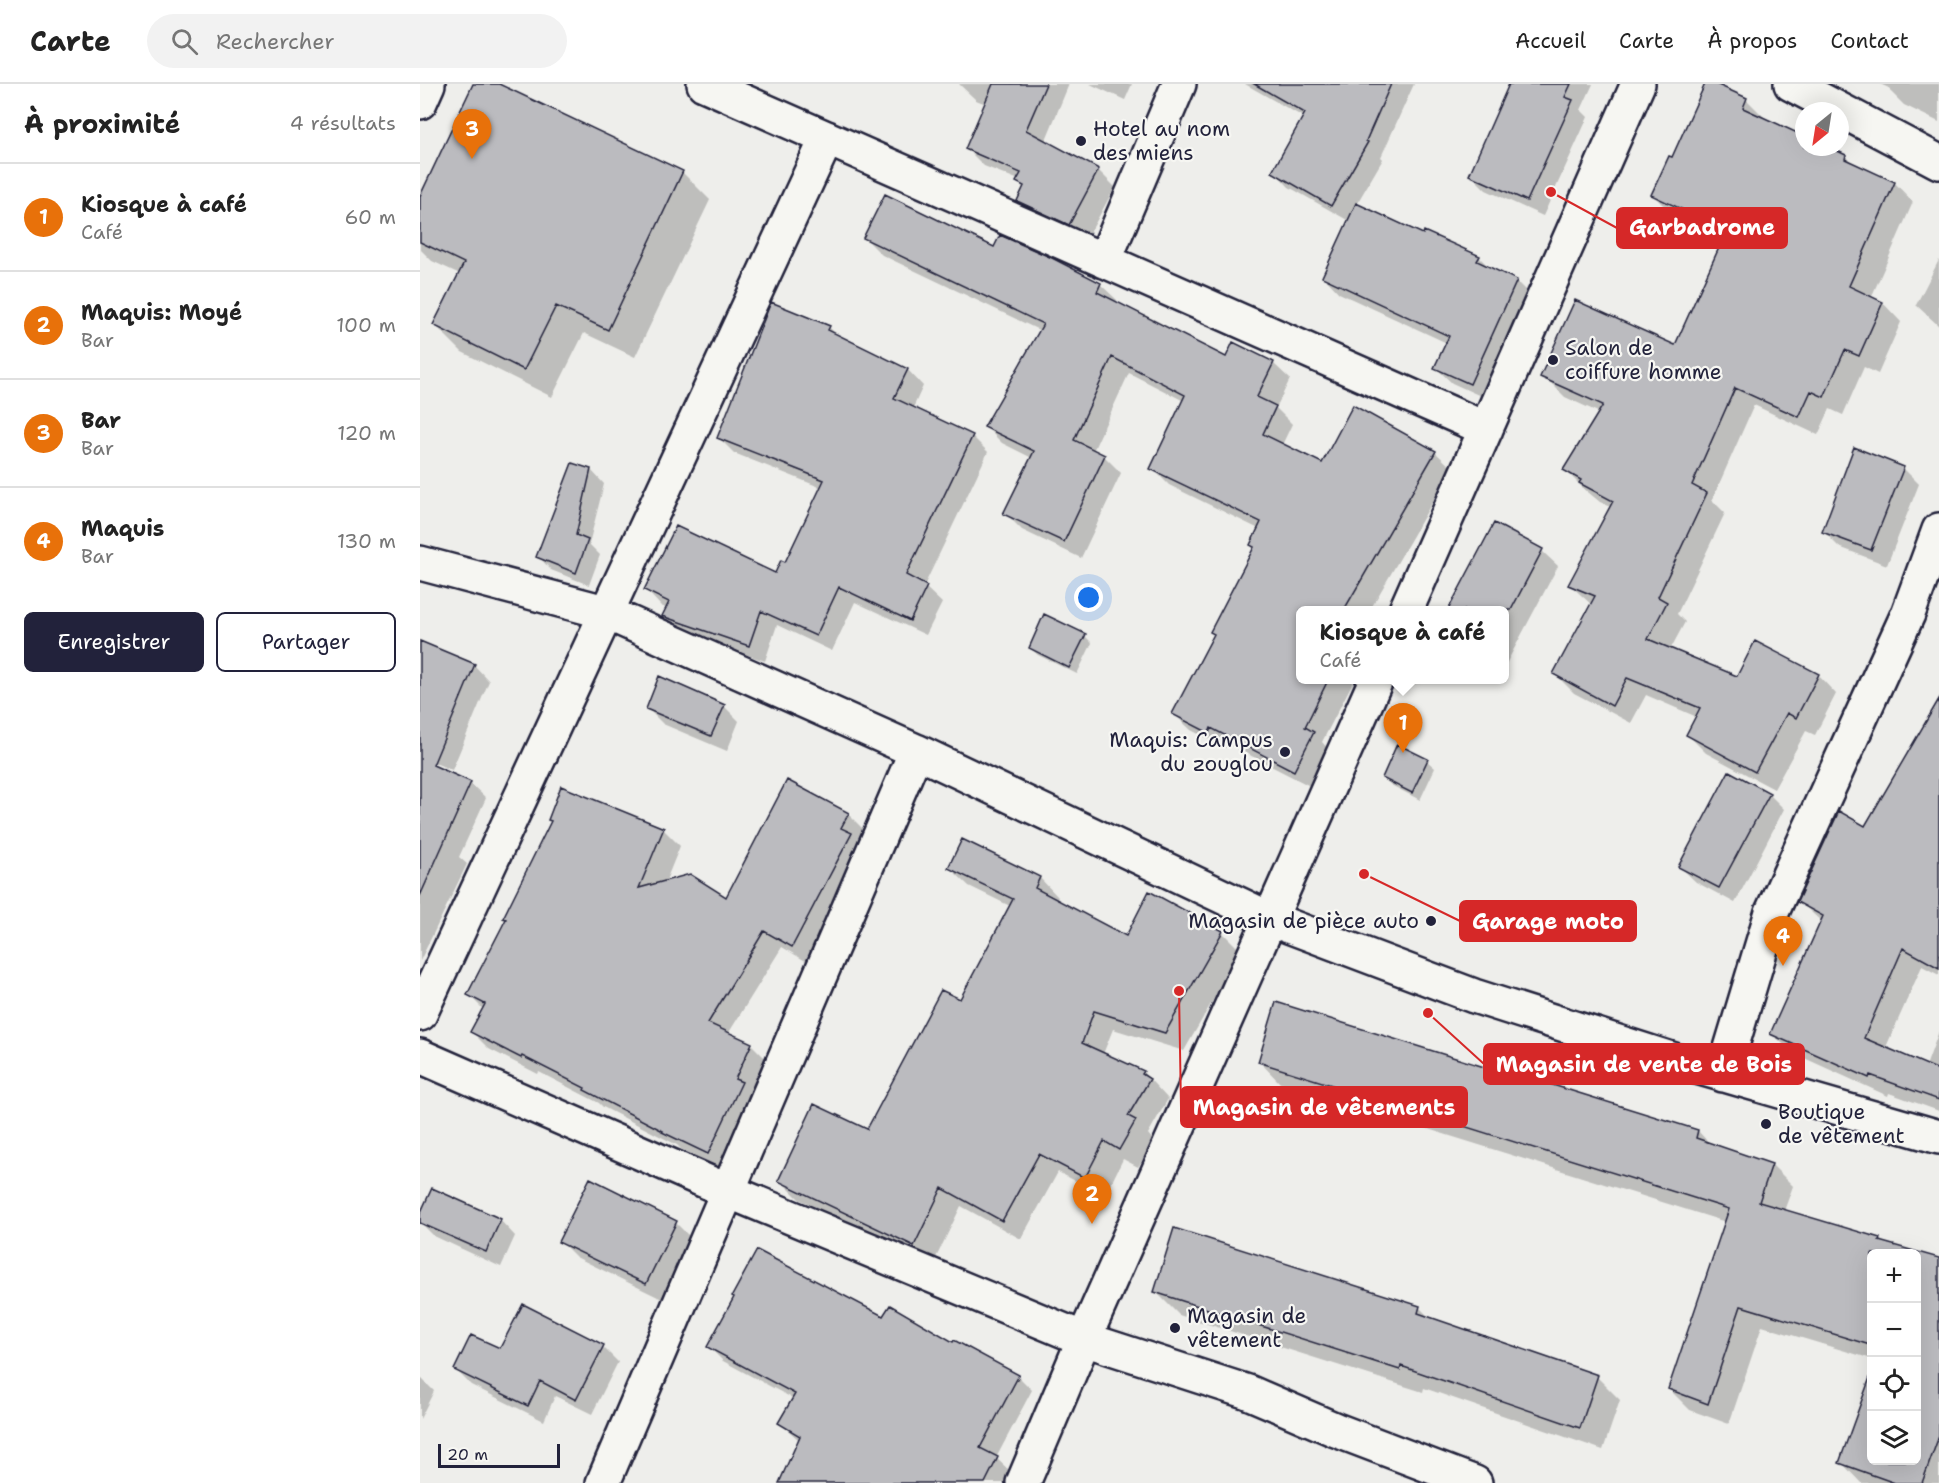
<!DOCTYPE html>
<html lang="fr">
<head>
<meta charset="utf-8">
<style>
  :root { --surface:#fff; --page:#f2f2f2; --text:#222; --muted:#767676; --line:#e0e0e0; --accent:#22223b }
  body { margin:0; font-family:"Shantell Sans",sans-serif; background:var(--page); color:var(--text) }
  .controls { position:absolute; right:18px; bottom:18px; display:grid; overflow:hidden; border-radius:9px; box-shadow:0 6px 24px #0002 }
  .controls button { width:54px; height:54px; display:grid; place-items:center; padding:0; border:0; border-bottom:2px solid var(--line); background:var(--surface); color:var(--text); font:30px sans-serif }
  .compass { position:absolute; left:1375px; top:18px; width:54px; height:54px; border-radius:50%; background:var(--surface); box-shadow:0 6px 24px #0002; rotate:210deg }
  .scale { position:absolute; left:18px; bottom:15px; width:122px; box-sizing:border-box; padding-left:6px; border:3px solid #22223b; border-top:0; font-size:16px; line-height:21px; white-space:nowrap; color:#22223b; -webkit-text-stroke:4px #f6f6f2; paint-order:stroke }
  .you { position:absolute; left:669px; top:514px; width:21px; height:21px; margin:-15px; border:4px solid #fff; border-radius:50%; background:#1a73e8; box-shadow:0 0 0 9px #1a73e833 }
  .badge { display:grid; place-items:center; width:39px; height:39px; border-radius:50%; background:var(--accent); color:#fff; font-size:20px; font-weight:700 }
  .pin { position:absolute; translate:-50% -50px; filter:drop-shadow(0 2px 3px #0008) }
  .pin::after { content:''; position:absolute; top:32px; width:21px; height:18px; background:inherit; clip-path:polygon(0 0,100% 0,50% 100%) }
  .popup { position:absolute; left:876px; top:522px; width:213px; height:78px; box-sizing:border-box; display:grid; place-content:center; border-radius:9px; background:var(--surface); filter:drop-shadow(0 2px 4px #0005); font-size:20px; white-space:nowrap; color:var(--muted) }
  .popup b { font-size:22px; color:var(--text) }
  .popup::after { content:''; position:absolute; left:50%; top:100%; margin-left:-12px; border:12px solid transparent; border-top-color:var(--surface) }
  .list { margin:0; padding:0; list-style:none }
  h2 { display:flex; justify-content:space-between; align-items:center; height:78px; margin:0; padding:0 24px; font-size:26px }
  h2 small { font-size:20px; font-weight:400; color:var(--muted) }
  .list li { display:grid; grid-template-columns:39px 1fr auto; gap:18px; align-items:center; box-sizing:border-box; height:108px; padding:0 24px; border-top:2px solid var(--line) }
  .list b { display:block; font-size:22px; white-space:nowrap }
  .list p { margin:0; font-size:20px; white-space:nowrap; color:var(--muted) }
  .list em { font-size:20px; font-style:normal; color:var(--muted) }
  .actions { display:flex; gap:12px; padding:18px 24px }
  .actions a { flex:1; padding:14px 0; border:2px solid var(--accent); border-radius:9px; text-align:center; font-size:21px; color:var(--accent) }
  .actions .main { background:var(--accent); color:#fff }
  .icon { flex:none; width:33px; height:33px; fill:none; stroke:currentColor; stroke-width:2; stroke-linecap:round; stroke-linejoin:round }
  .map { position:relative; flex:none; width:1519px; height:1399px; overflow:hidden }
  header { display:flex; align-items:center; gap:36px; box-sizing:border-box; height:84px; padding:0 30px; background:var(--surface); border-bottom:2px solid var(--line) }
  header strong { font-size:28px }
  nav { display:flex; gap:33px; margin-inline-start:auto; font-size:21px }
  .search { width:420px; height:54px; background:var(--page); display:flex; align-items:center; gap:15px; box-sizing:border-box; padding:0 21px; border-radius:33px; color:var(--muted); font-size:22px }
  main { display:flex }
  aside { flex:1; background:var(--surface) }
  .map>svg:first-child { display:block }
</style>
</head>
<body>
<header>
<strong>Carte</strong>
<div class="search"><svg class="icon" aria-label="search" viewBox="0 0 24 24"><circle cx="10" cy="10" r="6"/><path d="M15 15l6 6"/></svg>Rechercher</div>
<nav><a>Accueil</a><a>Carte</a><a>À propos</a><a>Contact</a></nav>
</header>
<main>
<aside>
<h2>À proximité<small>4 résultats</small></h2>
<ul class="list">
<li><span class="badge" style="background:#e8710a">1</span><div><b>Kiosque à café</b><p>Café</p></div><em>60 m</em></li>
<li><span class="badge" style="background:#e8710a">2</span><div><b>Maquis: Moyé</b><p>Bar</p></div><em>100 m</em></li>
<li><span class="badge" style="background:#e8710a">3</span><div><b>Bar</b><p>Bar</p></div><em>120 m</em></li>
<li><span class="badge" style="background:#e8710a">4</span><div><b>Maquis</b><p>Bar</p></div><em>130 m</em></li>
</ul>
<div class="actions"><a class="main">Enregistrer</a><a>Partager</a></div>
</aside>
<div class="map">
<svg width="1519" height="1399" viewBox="0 0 1519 1399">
  <rect width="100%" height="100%" fill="#eeeeeb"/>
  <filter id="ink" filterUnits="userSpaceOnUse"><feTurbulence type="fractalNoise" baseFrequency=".0167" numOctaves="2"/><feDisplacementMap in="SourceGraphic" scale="12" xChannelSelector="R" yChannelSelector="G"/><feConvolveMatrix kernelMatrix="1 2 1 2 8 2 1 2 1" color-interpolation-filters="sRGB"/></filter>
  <g filter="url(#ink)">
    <path fill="#0003" d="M54 0H76L262 88 290 116 215 273 164 249 132 313 42 268 15 241 40 190 12 177 0 165V116Z
      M539 0H649L625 58 678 86 695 103 666 156 615 134 598 117 605 105 598 98 599 96 564 82 547 65 566 20 556 16Z
      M670 0H712L705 16Z
      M825 0H994L961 73 963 75 936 121 1004 152 1059 173 1071 185 1096 197 1112 213 1065 314 1032 299 1016 284 1027 259 919 209 904 193 929 137 869 103 854 87 885 34Z
      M1091 0H1173L1161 26 1168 33 1123 132 1066 106 1051 91Z
      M1286 0H1293L1326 15 1345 34 1344 36 1384 54V63H1405L1426 72 1434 81 1475 99 1493 118 1451 214 1463 219 1481 238 1458 290 1444 283 1423 331 1410 325 1398 351 1334 321 1292 416 1305 429 1257 530 1265 538 1250 566 1318 594 1398 591 1416 610 1395 651 1386 647 1354 705 1286 669 1268 651 1277 633 1226 611 1211 639 1154 609 1135 590 1172 521 1150 501 1191 423 1180 418 1163 404 1145 386 1180 329 1145 313 1126 294 1256 263 1305 154 1251 129 1233 111 1252 75Z
      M1460 0H1519V38L1484 21 1470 7 1471 5Z
      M445 154 575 165 680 200 697 216 696 219 807 275 853 279 870 295 856 324 872 340 862 361 903 381 1015 368 1032 384 950 526H881V596H934L902 658 909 666 890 702 808 660 806 664 771 646 754 630 795 551 835 464 831 461 839 445 749 401 732 384 764 317 709 289 673 367 684 372 701 389 661 474 602 446 585 429 612 374 582 359 566 343 621 247 462 171Z
      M1519 176V242L1496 221Z
      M409 243 418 252 488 286 503 302 493 324 552 352 568 368 504 502 522 519 506 551 435 518 412 567 357 541 345 577 259 547 244 532 248 525 241 522 226 506 356 491 366 480 402 404 314 369 298 353Z
      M1483 384 1499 400 1467 481 1419 463 1403 447Z
      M171 386 184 400 169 460 180 471 169 501 131 486 118 472Z
      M1075 441 1122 467 1138 482 1086 580 1085 526H1029Z
      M665 552 672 559 657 590 618 571 610 564Z
      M0 558 54 581 69 597 32 686 0 673Z
      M304 622 319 637 307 667 243 640 227 624Z
      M1503 646 1519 655V891L1502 882 1466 963 1506 982 1519 947V1027L1469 1009 1468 1012 1371 968 1352 949 1402 838 1379 817 1446 744Z
      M978 663 1007 677 1015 684 1000 716 971 701 963 694Z
      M0 678 50 699 66 714 39 773 47 780 0 877Z
      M1349 710 1364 725 1315 819 1276 798 1260 783Z
      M428 730 445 747 389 879 362 863 308 950 331 960 348 977 306 1086 261 1065 257 1061 183 1023 179 1019 119 988 118 990 69 965 52 948 64 926 49 911 243 745 260 762 245 799 306 815Z
      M530 784 620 794 638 813 636 817 707 854 802 848 821 867 764 967 693 945 683 970 723 988 748 1015 728 1050 734 1057 718 1083 703 1075 685 1112 638 1088 601 1155 541 1122 513 1180 379 1115 360 1096 448 1047 540 917 590 822 549 802Z
      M839 977 1107 998 1278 1047 1291 1061 1352 1081 1373 1102 1364 1127 1460 1155 1464 1160 1519 1176V1399H1441L1421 1378 1496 1376V1170H1452V1275L1342 1242 1309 1340 1270 1326 1249 1305 1306 1138 860 999Z
      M0 1133 80 1136 95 1152 81 1183 14 1152 0 1138Z
      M256 1139 271 1154 242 1215 156 1173 140 1157Z
      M736 1208 999 1223 1011 1235 1177 1293 1200 1316 1183 1366 1004 1304 1003 1308 759 1231Z
      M464 1234 534 1260 598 1292 612 1306 576 1374 591 1388 586 1399H360L379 1356 360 1339 374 1315 303 1277 289 1263Z
      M183 1263 198 1278 172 1330 135 1312 124 1337 51 1301 36 1286 81 1266Z
      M0 1293 14 1307 0 1335Z"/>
    <path fill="#bbbbbf" stroke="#22223b" stroke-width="1.5" d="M53 0H79L263 87 188 246 136 222 104 286 13 241 44 179 0 158V112Z
      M573 0H626L606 46 679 85 649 141 597 117 604 102 596 98 601 89 545 65Z
      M834 0H971L946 57 948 58 911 122 852 88 885 29Z
      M1089 0H1151L1145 13 1153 16 1107 117 1049 91Z
      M1285 0H1296L1327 14 1323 24 1384 52V63H1409L1426 71 1425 75 1475 98 1429 202 1463 218 1439 272 1425 266 1404 313 1391 307 1379 333 1315 304 1272 401 1287 409 1238 513 1247 518 1228 555 1317 592 1335 557 1399 590 1376 634 1367 629 1335 688 1266 651 1280 624 1207 594 1192 622 1133 590 1175 512 1148 501 1193 417 1159 399 1161 396 1143 386 1183 321 1120 293 1155 216 1255 261 1307 146 1231 111 1249 72 1252 73Z
      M465 110 574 163 580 151 632 174 681 199 677 208 806 273 813 258 854 278 837 313 856 322 843 350 902 379 933 321 1016 367 924 526H881V596H908L885 643 894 648 874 687 791 644 789 649 752 630 794 550 790 548 834 463 830 461 841 438 730 385 765 311 692 273 654 356 685 371 644 458 583 430 614 367 564 343 623 240 443 154Z
      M936 119 1003 150 1004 147 1060 172 1057 177 1097 196 1050 300 1014 284 1029 252 902 193Z
      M351 218 410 242 408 246 488 285 474 314 553 351 486 491 507 502 490 537 419 503 396 552 341 527 329 562 242 532 249 518 224 506 256 442 355 489 361 476 365 478 404 396 297 354Z
      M1434 363 1484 383 1451 466 1402 448Z
      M152 379 171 385 156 451 168 456 156 489 116 473Z
      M1074 439 1123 465 1091 526H1028Z
      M624 530 666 550 649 584 609 564Z
      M0 557 55 580 13 681 51 698 0 812Z
      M239 592 305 621 291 652 226 625Z
      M1519 615V884L1483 864 1444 954 1519 986V1016L1450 991 1449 994 1350 950 1403 832 1377 818 1419 727 1445 742Z
      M977 660 1008 675 992 709 962 694Z
      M1309 687 1350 709 1299 804 1258 783Z
      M367 696 429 729 421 744 432 749 372 863 344 847 288 939 332 959 315 995 322 998 288 1070 242 1048 243 1047 164 1006 165 1004 102 972 101 974 50 948 65 920 47 911 86 835 83 834 131 737 128 736 141 702 244 744 219 804 270 790 306 813Z
      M542 755 620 793 615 804 706 852 729 807 803 847 745 949 674 927 662 959 724 987 722 990 730 995 708 1032 716 1036 699 1066 684 1057 665 1094 619 1070 582 1137 522 1104 494 1162 358 1097 394 1020 447 1045 521 906 540 915 593 815 528 784Z
      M856 918 1106 996 1107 993 1278 1046 1276 1054 1352 1080 1339 1118 1460 1154 1459 1157 1519 1174V1352L1502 1399H1475L1419 1379 1452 1288V1377H1497V1170H1452V1265L1449 1264 1450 1261 1321 1222 1288 1320 1248 1305 1309 1125 838 978Z
      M170 1094 257 1137 226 1200 138 1158Z
      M12 1104 81 1135 66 1168 0 1139V1130Z
      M754 1144 1000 1222 998 1229 1178 1291 1160 1344 981 1282 980 1286 734 1208Z
      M337 1166 463 1232 470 1221 533 1258 534 1256 599 1291 560 1364 578 1373 565 1399H359L380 1352 358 1339 375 1310 287 1263 314 1213 312 1212Z
      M103 1220 184 1261 156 1316 120 1297 108 1322 34 1286 51 1251 80 1264Z"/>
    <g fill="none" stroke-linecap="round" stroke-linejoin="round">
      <defs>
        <path id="street" d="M284 0 1066 345
          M1371 0 1519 78
          M0 18 8 0
          M684 177 759 0
          M0 479 185 528 496 667 850 835 1054 912 1270 981 1519 1053
          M986 526 1218 0
          M0 930 407 54
          M0 972 308 1107 664 1255 828 1308 916 1346 1055 1399
          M1303 991 1352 828 1488 530 1519 446
          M183 1399 496 667
          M603 1399 664 1255 956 596"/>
      </defs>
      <use href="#street" stroke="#22223b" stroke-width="38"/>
      <use href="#street" stroke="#f6f6f2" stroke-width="33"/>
    </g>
  </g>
  <g fill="#22223b" stroke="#f6f6f2" stroke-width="2">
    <circle cx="661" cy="57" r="6"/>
    <circle cx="1133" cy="276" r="6"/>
    <circle cx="865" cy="668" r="6"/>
    <circle cx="1011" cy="837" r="6"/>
    <circle cx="1346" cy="1040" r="6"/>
    <circle cx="755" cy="1244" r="6"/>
  </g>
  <g text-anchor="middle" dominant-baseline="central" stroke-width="4.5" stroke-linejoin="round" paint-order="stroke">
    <g font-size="21" fill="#22223b" stroke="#f6f6f2" text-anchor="start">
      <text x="673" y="45">Hotel au nom<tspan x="673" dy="24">des miens</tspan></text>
      <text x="1145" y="264">Salon de<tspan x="1145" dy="24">coiffure homme</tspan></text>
      <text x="853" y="656" text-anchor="end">Maquis: Campus<tspan x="853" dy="24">du zouglou</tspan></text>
      <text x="999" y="837" text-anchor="end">Magasin de pièce auto</text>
      <text x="1358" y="1028">Boutique<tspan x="1358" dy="24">de vêtement</tspan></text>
      <text x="767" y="1232">Magasin de<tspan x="767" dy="24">vêtement</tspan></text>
    </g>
  </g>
  <path fill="none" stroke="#d62828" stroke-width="2" d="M1131 108L1197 144M944 790L1040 837M1008 929L1064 980M759 907L761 1023"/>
  <g fill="#d62828" stroke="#f6f6f2" stroke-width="2">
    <circle cx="1131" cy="108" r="6"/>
    <circle cx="944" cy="790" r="6"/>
    <circle cx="1008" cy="929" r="6"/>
    <circle cx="759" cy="907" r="6"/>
  </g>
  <g fill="#d62828" stroke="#d62828" stroke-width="2">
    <rect x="1197" y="124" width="170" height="40" rx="6"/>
    <rect x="1040" y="817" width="176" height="40" rx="6"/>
    <rect x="1064" y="960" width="320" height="40" rx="6"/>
    <rect x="761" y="1003" width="286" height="40" rx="6"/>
  </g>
  <g font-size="22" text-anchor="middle" font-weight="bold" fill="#fff">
    <text x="1282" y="151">Garbadrome</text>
    <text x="1128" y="845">Garage moto</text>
    <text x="1224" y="988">Magasin de vente de Bois</text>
    <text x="904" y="1031">Magasin de vêtements</text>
  </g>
</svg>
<div class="controls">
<button>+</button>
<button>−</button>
<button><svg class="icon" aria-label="locate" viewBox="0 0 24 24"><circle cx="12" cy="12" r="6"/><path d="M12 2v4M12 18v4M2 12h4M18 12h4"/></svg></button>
<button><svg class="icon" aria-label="layers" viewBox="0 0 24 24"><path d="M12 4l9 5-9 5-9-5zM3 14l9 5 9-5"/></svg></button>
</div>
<svg class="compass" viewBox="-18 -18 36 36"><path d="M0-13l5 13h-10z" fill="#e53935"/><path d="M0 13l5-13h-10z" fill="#767676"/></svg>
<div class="scale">20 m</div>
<div class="you"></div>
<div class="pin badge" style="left:983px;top:669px;background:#e8710a">1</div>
<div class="popup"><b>Kiosque à café</b>Café</div>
<div class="pin badge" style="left:672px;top:1140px;background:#e8710a">2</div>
<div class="pin badge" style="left:52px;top:75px;background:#e8710a">3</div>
<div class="pin badge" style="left:1363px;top:882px;background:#e8710a">4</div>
</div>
</main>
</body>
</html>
